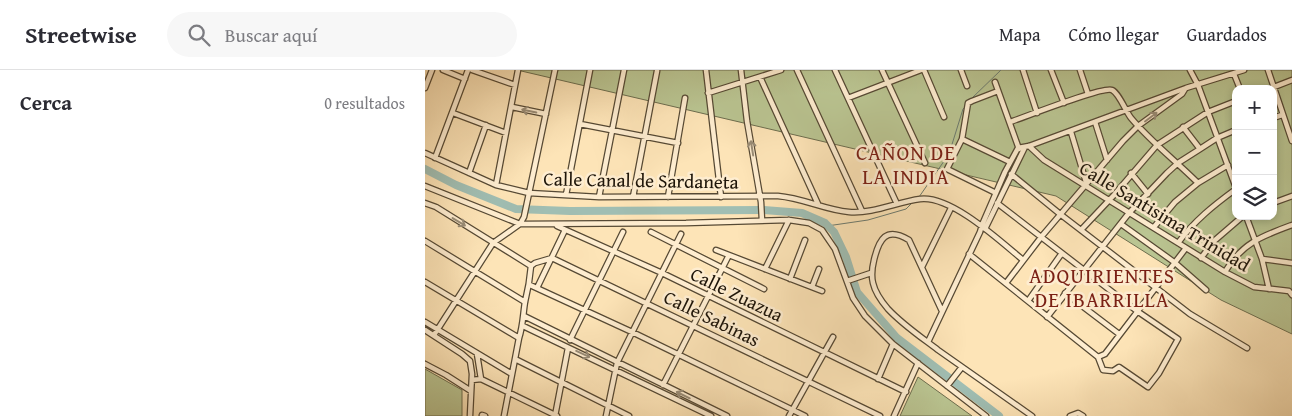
<!DOCTYPE html>
<html lang="es">
<head>
<meta charset="utf-8">
<style>
  :root { --surface:#fff; --page:#f7f7f7; --text:#2b2b33; --muted:#7c7c81; --line:#e1e1e2 }
  body { margin:0; font-family:"Gentium Book Plus",serif; background:var(--page); color:var(--text) }
  .controls { position:absolute; right:15px; top:15px; display:grid; overflow:hidden; border-radius:10px; box-shadow:0 2px 8px #0003 }
  .controls button { width:45px; height:45px; display:grid; place-items:center; padding:0; border:0; border-bottom:1px solid var(--line); background:var(--surface); color:var(--text); font:25px sans-serif }
  .list { margin:0; padding:0; list-style:none }
  h2 { display:flex; justify-content:space-between; align-items:center; height:65px; margin:0; padding:0 20px; font-size:21px }
  h2 small { font-size:16px; font-weight:400; color:var(--muted) }
  .icon { flex:none; width:28px; height:28px; fill:none; stroke:currentColor; stroke-width:2; stroke-linecap:round; stroke-linejoin:round }
  .map { position:relative; flex:none; width:867px; height:346px; overflow:hidden }
  header { display:flex; align-items:center; gap:30px; box-sizing:border-box; height:70px; padding:0 25px; background:var(--surface); border-bottom:1px solid var(--line) }
  header strong { font-size:24px }
  nav { display:flex; gap:28px; margin-inline-start:auto; font-size:18px }
  .search { width:350px; height:45px; background:var(--page); display:flex; align-items:center; gap:12px; box-sizing:border-box; padding:0 18px; border-radius:28px; color:var(--muted); font-size:19px }
  main { display:flex }
  aside { flex:1; background:var(--surface) }
  .map>svg:first-child { display:block }
</style>
</head>
<body>
<header>
<strong>Streetwise</strong>
<div class="search"><svg class="icon" aria-label="search" viewBox="0 0 24 24"><circle cx="10" cy="10" r="6"/><path d="M15 15l6 6"/></svg>Buscar aquí</div>
<nav><a>Mapa</a><a>Cómo llegar</a><a>Guardados</a></nav>
</header>
<main>
<aside>
<h2>Cerca<small>0 resultados</small></h2>
<ul class="list">
</ul>
</aside>
<div class="map">
<svg width="867" height="346" viewBox="0 0 867 346">
  <rect width="100%" height="100%" fill="#fde4b7"/>
  <filter id="stains"><feTurbulence type="fractalNoise" baseFrequency=".004" numOctaves="4"/><feColorMatrix values="0 0 0 0 .2 0 0 0 0 .09 0 0 0 0 .02 0 0 0 .5 -.17"/></filter>
  <radialGradient id="worn" r=".72"><stop offset=".6" stop-color="#630" stop-opacity="0"/><stop offset="1" stop-color="#630" stop-opacity=".3"/></radialGradient>
  <path fill="#bac592" stroke="#6c6d4e" fill-rule="evenodd" d="M92 0H867V264L796 230 631 126ZM811 19H848V146H811Z
    M0 299 37 320V346H0Z
    M493 307 547 346H475Z"/>
  <g fill="none" stroke-linecap="round" stroke-linejoin="round">
    <path stroke="#6c7a6f" stroke-width="1" d="M546 29 576 0
      M494 127 524 84 538 39 541 36
      M402 156 443 150 481 139 489 131"/>
    <path stroke="#a0beb3" stroke-width="8" d="M0 99 31 115 91 139 145 141 339 140 377 143 400 153 409 162 421 187 432 222 472 268 574 346"/>
    <defs>
      <path id="street" d="M18 0 40 9
        M47 0 90 15
        M281 0 296 127
        M316 0 322 51 336 132 337 151
        M372 0 437 141
        M410 0 472 134
        M457 0 500 93
        M499 0 519 47
        M536 0 542 16
        M598 0 612 43
        M626 0 639 33
        M655 0 663 24
        M765 0 773 15 811 118
        M843 0 867 71
        M809 4 815 19
        M335 7 393 134
        M570 12 594 79
        M0 18 7 0
        M844 19 867 10
        M283 23 356 0
        M423 28 496 0
        M87 37 121 44
        M28 43 81 63
        M848 48 857 45
        M585 52C600 47 678 16 687 20 694 23 701 42 706 48 726 72 751 91 773 113
        M670 52 682 90
        M155 54 253 73
        M758 57 775 79
        M646 62 661 112
        M537 69 585 92
        M604 76 619 90 800 202 829 217 864 221 867 225
        M0 83 71 115 104 123 174 127 353 126C378 128 400 140 424 142 448 144 472 132 495 129 526 125 575 171 598 190
        M10 88 43 0
        M44 103 61 55
        M706 103 723 124
        M586 104 635 144 765 244 822 278
        M71 115 93 0
        M0 116 95 154 261 153 364 150 384 153 397 160 410 179 428 228 440 246 468 274 561 346
        M571 123 522 99 537 69 543 33 547 31 573 21
        M141 125 165 0
        M174 127 199 0
        M208 127 232 1
        M243 127 260 28
        M0 133 11 137 106 196
        M572 133 712 241 753 269 734 303 723 317 694 297 688 301 678 300 673 287
        M848 133 867 126
        M821 146 837 189 844 219
        M696 154 749 192 781 220
        M132 156 237 203 481 322
        M729 157 750 132 773 113 803 95
        M560 159 600 77
        M656 160 689 125 732 75 783 42 811 31
        M226 162 339 219
        M0 171 100 232
        M753 173C769 151 789 135 811 119
        M291 180 397 221
        M544 184 673 287
        M776 188 789 171 818 146
        M837 189 867 193
        M106 196 110 193 127 188 455 346
        M497 197 526 138
        M340 199 364 150
        M800 202C817 173 837 166 867 155
        M365 209 380 170
        M422 211 446 203
        M0 212 94 268
        M581 213 617 166 698 71 713 56 757 24 760 19
        M105 215 207 262 380 346
        M387 217 394 199
        M112 218 140 160
        M640 223 694 264
        M603 231 637 183
        M517 241 484 170C461 156 454 169 449 190 447 198 446 205 448 213 450 222 457 232 463 239 478 255 496 267 513 280 544 302 576 324 607 346
        M99 246 302 346
        M622 247 704 143 742 103 753 93 775 79 792 68 811 60
        M0 252 87 304
        M98 256 286 346
        M0 260 37 284 45 291 47 304 45 346
        M9 265 68 173 95 154 99 147 130 0
        M145 270 198 162
        M503 272 555 162 557 155 580 102 593 78 604 76 761 18 819 0
        M52 284 56 309
        M673 287 680 284 761 178
        M90 289 204 346
        M0 294 21 305 46 321
        M453 309 468 274
        M47 310 56 309 132 346
        M238 315 304 185
        M522 316 537 297
        M57 345 60 346
        M79 346 94 268C98 256 98 244 100 232 103 220 105 208 106 196
        M130 346 143 278
        M181 346 192 293 256 164
        M364 346 408 267
        M469 346 493 293
        M645 346 653 343 658 346"/>
    </defs>
    <use href="#street" stroke="#564934" stroke-width="7"/>
    <use href="#street" stroke="#feedd0" stroke-width="4.5"/>
  </g>
  <defs><path id="oneway-shaft" d="M-6 0H5M1.5-3L5.5 0L1.5 3" fill="none" stroke-width="1.6" stroke-linecap="round" stroke-linejoin="round" transform="scale(1.25)"/></defs>
  <g stroke="#998c76">
    <use href="#oneway-shaft" transform="translate(104 41) rotate(-168)"/>
    <use href="#oneway-shaft" transform="translate(726 47) rotate(-37)"/>
    <use href="#oneway-shaft" transform="translate(327 78) rotate(-99)"/>
    <use href="#oneway-shaft" transform="translate(34 152) rotate(31)"/>
    <use href="#oneway-shaft" transform="translate(158 284) rotate(25)"/>
    <use href="#oneway-shaft" transform="translate(258 325) rotate(-154)"/>
  </g>
  <g text-anchor="middle" dominant-baseline="central" stroke-width="5" stroke-linejoin="round" paint-order="stroke">
    <g font-size="19" fill="#1e1509" stroke="#feedd0">
      <text transform="translate(216 110) rotate(1)">Calle Canal de Sardaneta</text>
      <text transform="translate(740 146) rotate(31)">Calle Santisima Trinidad</text>
      <text transform="translate(312 224) rotate(26)">Calle Zuazua</text>
      <text transform="translate(287 248) rotate(26)">Calle Sabinas</text>
    </g>
    <g font-size="21" letter-spacing="1" fill="#7a1f14" stroke="#feedd0">
      <text x="481" y="82">CAÑON DE<tspan x="481" dy="24">LA INDIA</tspan></text>
      <text x="677" y="205">ADQUIRIENTES<tspan x="677" dy="24">DE IBARRILLA</tspan></text>
    </g>
  </g>
  <rect width="100%" height="100%" filter="url(#stains)"/>
  <rect width="100%" height="100%" fill="url(#worn)"/>
</svg>
<div class="controls">
<button>+</button>
<button>−</button>
<button><svg class="icon" aria-label="layers" viewBox="0 0 24 24"><path d="M12 4l9 5-9 5-9-5zM3 14l9 5 9-5"/></svg></button>
</div>
</div>
</main>
</body>
</html>
